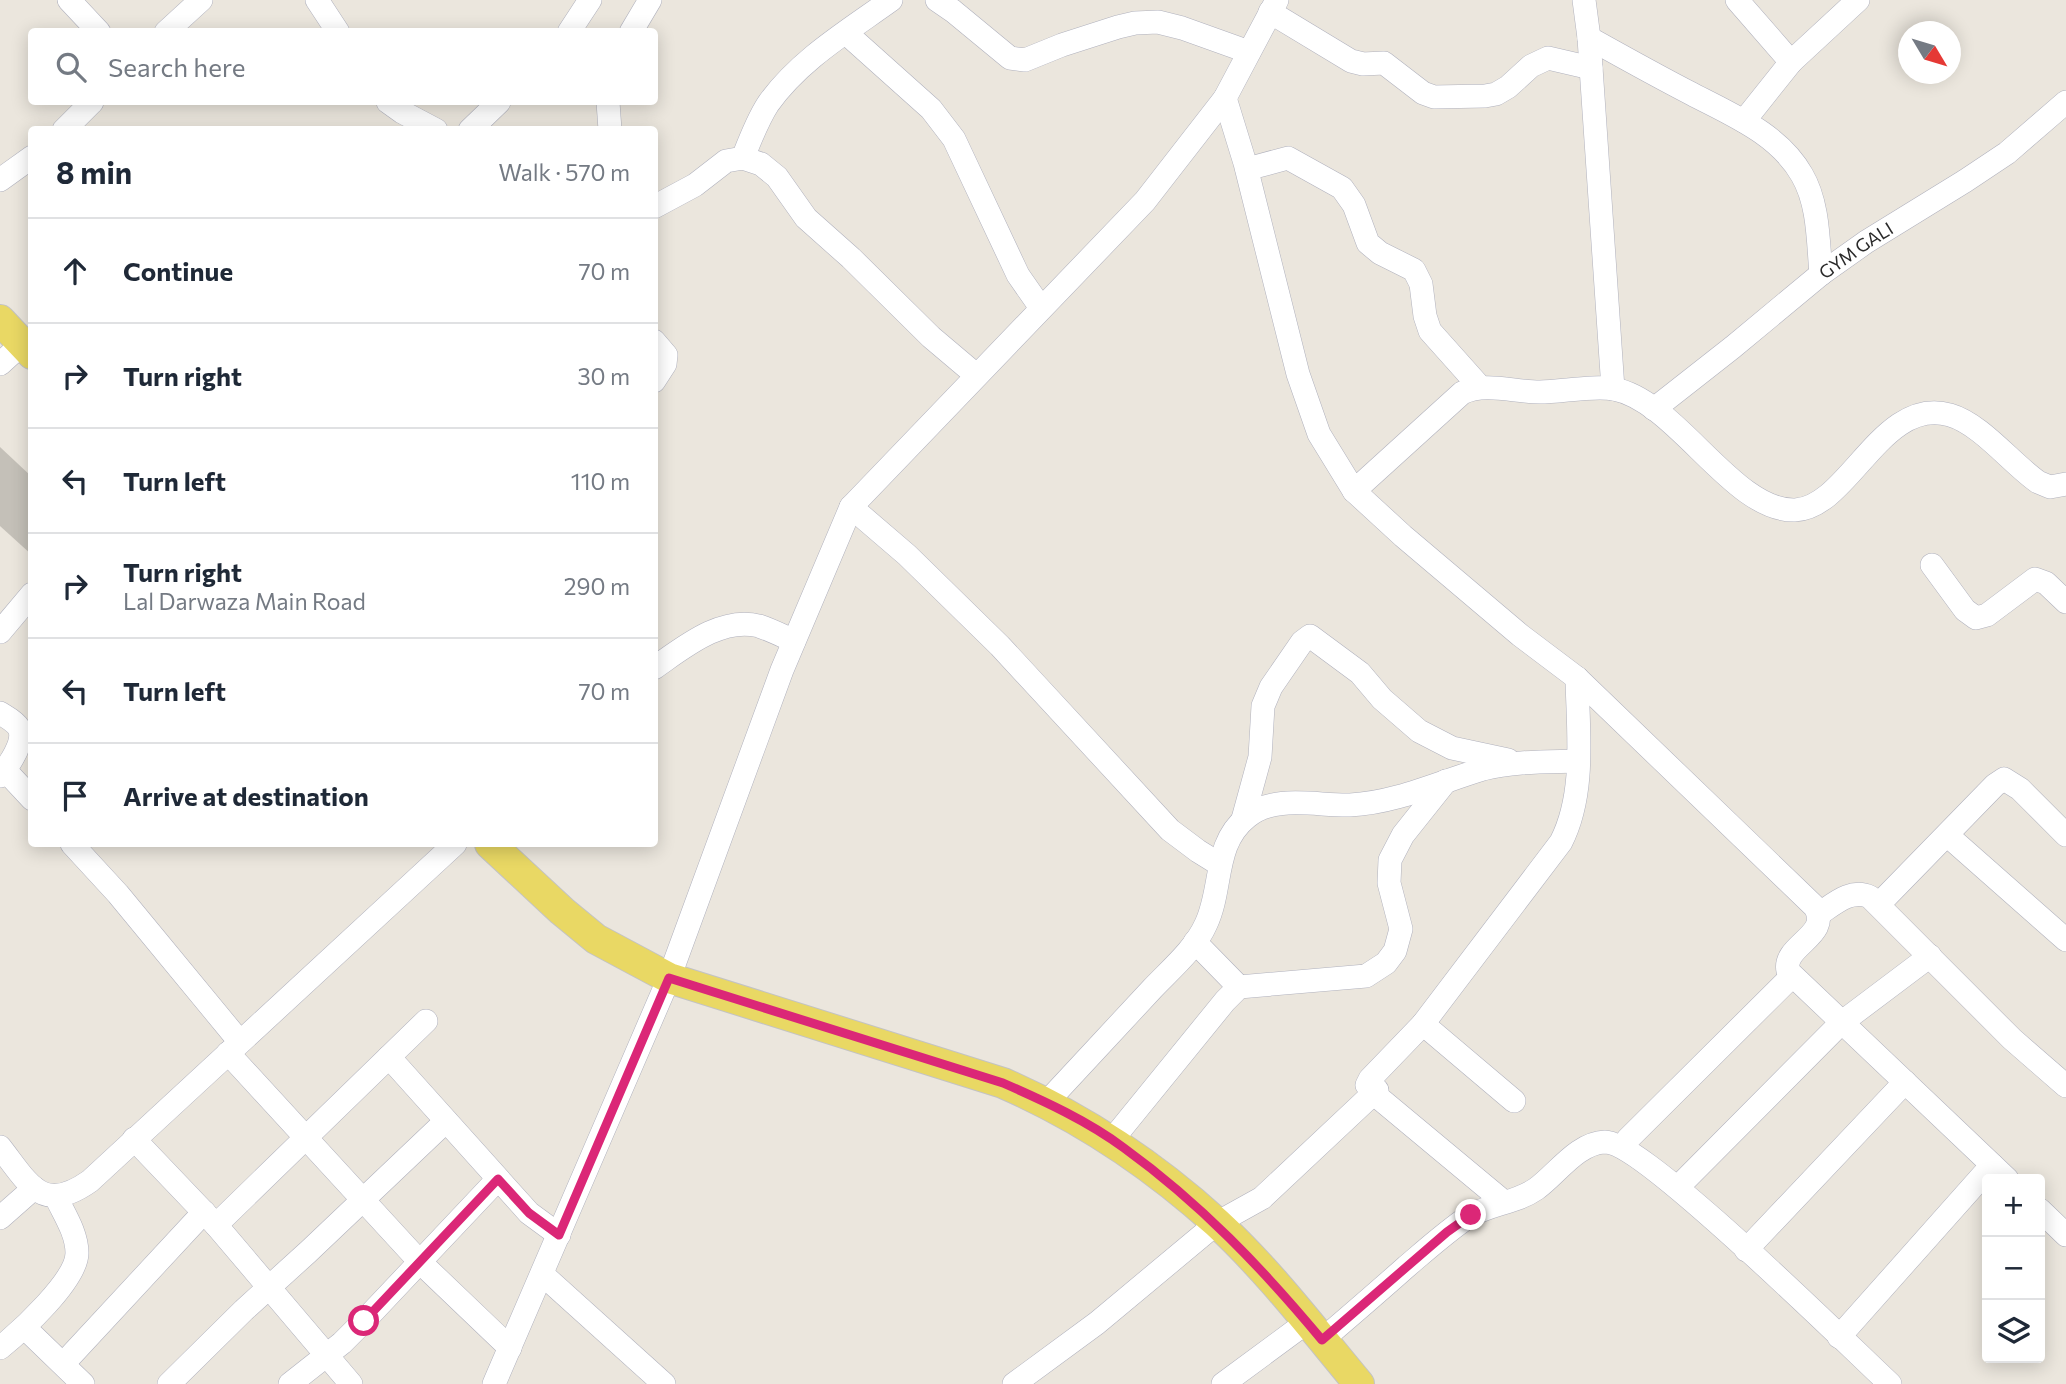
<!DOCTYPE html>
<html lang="en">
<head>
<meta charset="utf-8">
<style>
  :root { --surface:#fff; --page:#f2f2f3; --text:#1f2937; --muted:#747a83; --line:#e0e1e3 }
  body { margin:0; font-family:Commissioner,sans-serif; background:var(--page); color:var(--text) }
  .controls { position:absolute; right:21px; bottom:21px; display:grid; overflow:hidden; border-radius:7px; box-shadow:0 4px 18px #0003 }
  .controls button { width:63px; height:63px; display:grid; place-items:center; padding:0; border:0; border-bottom:2px solid var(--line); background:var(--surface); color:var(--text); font:35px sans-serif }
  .compass { position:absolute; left:1898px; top:21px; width:63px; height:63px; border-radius:50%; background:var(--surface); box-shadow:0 4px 18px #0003; rotate:128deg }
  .stop { position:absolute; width:21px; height:21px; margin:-16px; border:5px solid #db2777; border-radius:50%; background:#fff }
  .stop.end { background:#db2777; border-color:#fff; box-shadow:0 2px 7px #0008 }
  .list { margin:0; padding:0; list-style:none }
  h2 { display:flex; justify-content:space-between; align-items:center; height:91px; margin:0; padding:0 28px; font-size:30px }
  h2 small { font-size:23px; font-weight:400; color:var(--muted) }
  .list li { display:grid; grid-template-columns:46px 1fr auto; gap:21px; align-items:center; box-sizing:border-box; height:105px; padding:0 28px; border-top:2px solid var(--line) }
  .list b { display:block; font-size:26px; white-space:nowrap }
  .list p { margin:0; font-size:23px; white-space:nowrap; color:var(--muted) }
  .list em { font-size:23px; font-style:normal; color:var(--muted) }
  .icon { flex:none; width:38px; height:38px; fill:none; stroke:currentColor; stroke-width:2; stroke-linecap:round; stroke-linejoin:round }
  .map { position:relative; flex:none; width:2066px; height:1384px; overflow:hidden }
  .search { position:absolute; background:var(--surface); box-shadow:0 4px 18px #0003; left:28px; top:28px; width:630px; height:77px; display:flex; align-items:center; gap:18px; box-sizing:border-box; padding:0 24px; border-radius:7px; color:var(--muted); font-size:26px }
  .panel { position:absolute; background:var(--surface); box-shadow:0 4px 18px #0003; left:28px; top:126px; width:630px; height:721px; border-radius:7px }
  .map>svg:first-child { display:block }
</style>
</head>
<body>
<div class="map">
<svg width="2066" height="1384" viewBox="0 0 2066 1384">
  <rect width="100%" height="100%" fill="#ebe6dd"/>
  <path fill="#c4c0b8" d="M0 447 32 477V555L0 526Z"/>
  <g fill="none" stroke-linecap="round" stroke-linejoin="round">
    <defs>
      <g id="minor">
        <path d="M69 0 99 32"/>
        <path d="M317 0 338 32"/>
        <path d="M937 0 953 11 1010 58 1025 60 1062 45 1118 27 1135 23 1158 22 1182 28 1249 52"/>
        <path d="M1584 0 1589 38 1613 389"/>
        <path d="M1737 0 1791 62"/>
        <path d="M1270 12 1351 61 1363 64 1384 63 1423 93 1434 97 1485 96 1496 94 1508 87 1531 66 1548 58 1591 68"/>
        <path d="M166 32 201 0"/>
        <path d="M569 32 590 0"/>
        <path d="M631 32 650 0"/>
        <path d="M846 33 931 109 954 139 1018 275 1041 308"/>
        <path d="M1589 38C1623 57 1657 76 1692 94 1732 115 1779 134 1802 175 1819 204 1818 242 1821 274"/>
        <path d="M1225 98 1245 163 1298 374 1319 434 1354 491 1462 393C1486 382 1513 392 1540 392 1561 392 1594 385 1614 389 1677 401 1733 512 1795 510 1849 508 1882 395 1950 415 1981 424 2011 463 2038 482L2050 487 2066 484"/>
        <path d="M388 102 402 112 436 130"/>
        <path d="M608 102 610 130"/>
        <path d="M1744 121 1791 62 1858 0"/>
        <path d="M64 130 92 102"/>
        <path d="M470 130 499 102"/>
        <path d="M743 158C750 140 757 121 768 104 799 60 848 31 891 0"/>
        <path d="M1247 169 1288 158 1342 188 1354 205 1368 243 1380 253 1414 270 1421 284 1425 316 1430 331 1480 387"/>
        <path d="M0 180 32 157"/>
        <path d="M654 207 695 185 726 161 743 158 761 164 777 177 806 218 851 258 931 337 976 375"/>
        <path d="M654 341 666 355 665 364 654 381"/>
        <path d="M0 364 22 344"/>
        <path id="s1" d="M1654 409 1733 347 1821 274 1866 242 1965 181 2007 153 2066 102"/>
        <path d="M1354 491 1403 536 1520 635 1577 678 1815 907C1832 936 1782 945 1788 971L2007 1179"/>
        <path d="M851 507 907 555 1000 646 1170 830 1198 851 1219 864"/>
        <path d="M1932 565 1965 610 1976 618 1987 615 2035 579 2046 583 2066 602"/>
        <path d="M0 632 32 594"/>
        <path d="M654 668C683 648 721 616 759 626 771 630 783 636 794 641"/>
        <path d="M0 713C6 717 15 721 19 728 26 742 8 766 0 776"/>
        <path d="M5 770 32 799"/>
        <path d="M1243 819 1260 757 1263 706 1271 687 1302 642 1310 636 1360 673 1382 699 1419 731 1452 748 1508 760"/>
        <path d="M1947 835 2066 940"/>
        <path d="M72 844 118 894 240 1042"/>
        <path d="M1879 904 1995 785 2004 779 2020 789 2066 835"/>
        <path d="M1819 914C1834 904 1851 888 1870 897L2012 1039 2066 1086"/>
        <path d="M1195 942 1239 987"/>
        <path d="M1423 1024 1514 1101"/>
        <path d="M228 1053 420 1262 510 1348"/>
        <path d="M389 1057 529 1213 559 1235"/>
        <path d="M1047 1102C1082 1064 1117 1027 1152 989 1171 969 1195 949 1206 924 1223 888 1213 844 1247 817 1274 794 1317 806 1350 805 1395 803 1440 782 1483 769 1514 761 1546 762 1578 761"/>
        <path d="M134 1139 216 1225 351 1384"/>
        <path d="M1628 1139 1792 976"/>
        <path d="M1112 1140 1225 1001 1239 987 1366 976 1386 963 1395 951 1401 929 1389 883 1390 860 1403 835 1446 781"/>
        <path d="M0 1147C29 1184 42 1215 90 1181L455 844"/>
        <path d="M1678 1187 1841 1023 1930 956"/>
        <path d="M1504 1202 1373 1093 1367 1085 1370 1079 1423 1024 1561 842C1586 793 1578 731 1577 678"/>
        <path d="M2040 1210 2066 1235"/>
        <path d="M0 1218 34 1188"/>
        <path d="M216 1225 426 1021"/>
        <path d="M1746 1250 1905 1082"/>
        <path d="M542 1274 664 1384"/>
        <path d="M25 1328 83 1384"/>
        <path d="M1839 1337 1992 1165"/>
        <path d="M1322 1340C1350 1316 1378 1292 1406 1267 1426 1250 1446 1232 1468 1217 1489 1204 1516 1203 1536 1189 1557 1174 1577 1143 1605 1142 1644 1142 1849 1346 1890 1384"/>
        <path d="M0 1348C21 1331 77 1280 77 1253 77 1233 64 1214 56 1197"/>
        <path d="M63 1364 204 1212"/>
        <path d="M169 1384 244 1310 308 1252 446 1121"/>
        <path d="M290 1384 342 1343 364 1321 498 1179"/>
        <path d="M494 1384 669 978 782 670 851 507 1145 201 1225 98 1277 0"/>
        <path d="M1014 1384 1097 1323 1217 1223 1262 1198 1377 1090"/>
        <path d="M1223 1384 1307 1322"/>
      </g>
      <path id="major" d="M0 320 32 354
        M490 844 562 911 596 939 669 978 1003 1083C1083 1118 1152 1164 1217 1223 1269 1271 1313 1329 1359 1384"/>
    </defs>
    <use href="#minor" stroke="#b0b1bd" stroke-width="24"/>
    <use href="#major" stroke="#c3c3c3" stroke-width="32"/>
    <use href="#minor" stroke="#fff" stroke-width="23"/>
    <use href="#major" stroke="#e9d864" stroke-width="30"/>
  </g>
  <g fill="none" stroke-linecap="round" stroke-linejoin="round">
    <path stroke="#db2777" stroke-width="9" d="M364 1321 498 1179 529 1213 559 1235 669 978 1003 1083C1044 1101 1088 1121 1124 1148 1200 1203 1263 1269 1322 1340L1447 1232 1471 1215"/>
  </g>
  <g text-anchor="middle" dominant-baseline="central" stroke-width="6" stroke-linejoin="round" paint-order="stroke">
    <g font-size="18" fill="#2a2a2a" stroke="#fff">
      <text stroke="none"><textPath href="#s1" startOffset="257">GYM GALI</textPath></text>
    </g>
  </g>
</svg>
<div class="controls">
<button>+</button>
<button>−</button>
<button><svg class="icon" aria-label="layers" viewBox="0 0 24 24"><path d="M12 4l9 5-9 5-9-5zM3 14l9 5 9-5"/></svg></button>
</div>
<svg class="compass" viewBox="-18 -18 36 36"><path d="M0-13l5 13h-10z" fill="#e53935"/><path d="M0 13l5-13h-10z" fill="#747a83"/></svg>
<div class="stop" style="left:364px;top:1321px"></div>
<div class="stop end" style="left:1471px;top:1215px"></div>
<div class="search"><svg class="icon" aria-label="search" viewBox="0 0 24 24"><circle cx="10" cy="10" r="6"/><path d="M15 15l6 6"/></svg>Search here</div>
<section class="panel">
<h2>8 min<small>Walk · 570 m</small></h2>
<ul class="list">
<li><svg class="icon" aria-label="ahead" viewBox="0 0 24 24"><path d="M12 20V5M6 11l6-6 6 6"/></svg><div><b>Continue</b></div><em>70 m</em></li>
<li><svg class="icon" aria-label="right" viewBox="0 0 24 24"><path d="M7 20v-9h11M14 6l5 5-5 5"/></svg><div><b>Turn right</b></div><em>30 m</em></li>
<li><svg class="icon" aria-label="left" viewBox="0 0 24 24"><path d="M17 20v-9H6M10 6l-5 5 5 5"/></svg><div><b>Turn left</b></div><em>110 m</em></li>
<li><svg class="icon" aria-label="right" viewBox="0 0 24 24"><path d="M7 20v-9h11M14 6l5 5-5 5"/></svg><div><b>Turn right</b><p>Lal Darwaza Main Road</p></div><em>290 m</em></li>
<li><svg class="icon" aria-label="left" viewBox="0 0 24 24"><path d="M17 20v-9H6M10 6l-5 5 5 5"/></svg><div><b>Turn left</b></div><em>70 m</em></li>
<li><svg class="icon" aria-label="arrive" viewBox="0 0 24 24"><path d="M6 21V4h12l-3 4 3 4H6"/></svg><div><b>Arrive at destination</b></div></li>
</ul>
</section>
</div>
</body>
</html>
